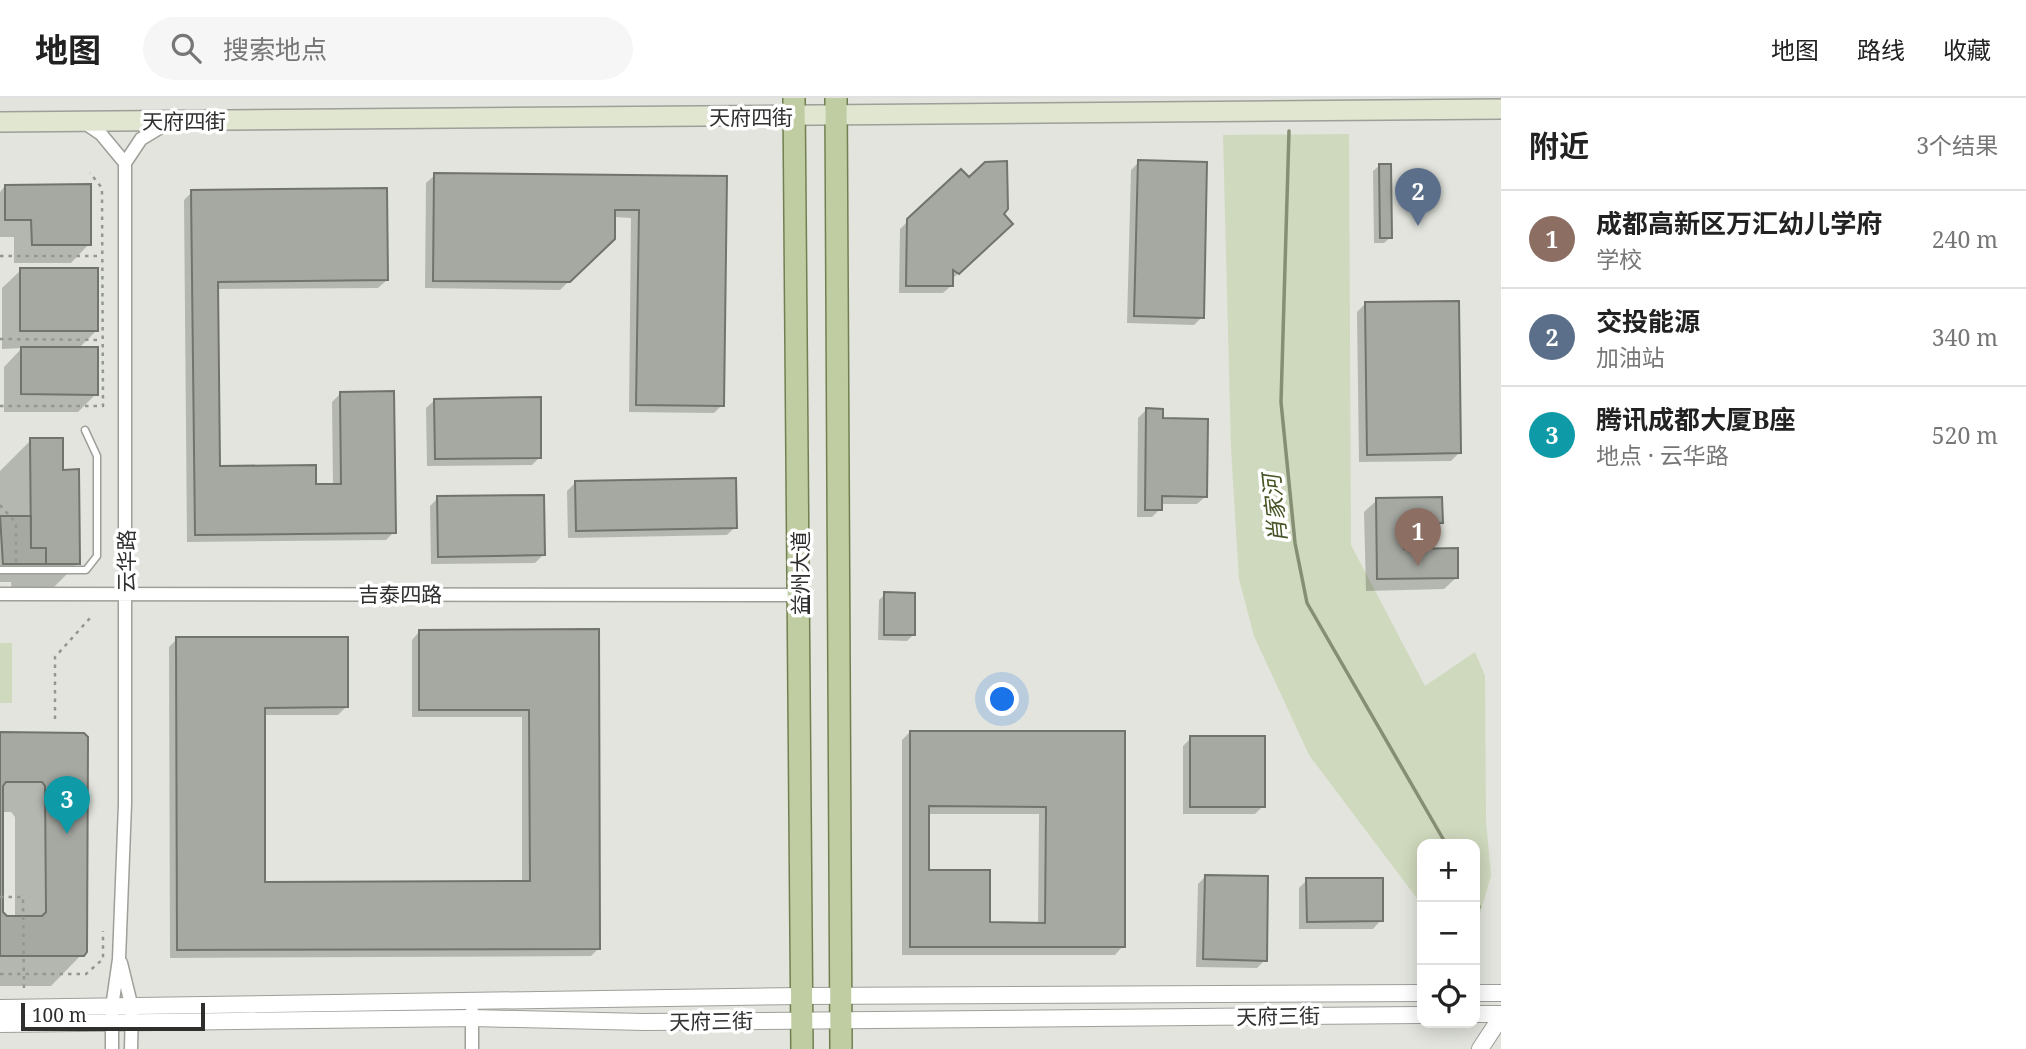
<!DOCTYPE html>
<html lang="zh">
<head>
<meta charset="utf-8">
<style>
  :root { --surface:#fff; --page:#f6f6f6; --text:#222; --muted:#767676; --line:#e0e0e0; --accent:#a73b9a }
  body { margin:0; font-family:"Noto Serif","Noto Sans SC",serif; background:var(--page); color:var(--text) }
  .controls { position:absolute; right:21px; bottom:21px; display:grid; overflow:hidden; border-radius:14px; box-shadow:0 4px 18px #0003 }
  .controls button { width:63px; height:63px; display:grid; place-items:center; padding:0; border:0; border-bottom:2px solid var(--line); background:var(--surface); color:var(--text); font:35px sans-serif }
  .scale { position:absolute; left:21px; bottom:18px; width:184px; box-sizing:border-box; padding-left:7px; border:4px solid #2f302e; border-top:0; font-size:19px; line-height:24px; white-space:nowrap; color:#2f302e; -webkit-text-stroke:5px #fff; paint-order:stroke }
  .you { position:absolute; left:1003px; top:602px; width:24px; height:24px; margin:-18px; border:5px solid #fff; border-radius:50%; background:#1a73e8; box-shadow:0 0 0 10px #1a73e833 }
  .badge { display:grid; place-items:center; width:46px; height:46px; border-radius:50%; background:var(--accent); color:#fff; font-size:23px; font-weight:700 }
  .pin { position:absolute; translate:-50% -58px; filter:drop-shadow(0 2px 4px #0008) }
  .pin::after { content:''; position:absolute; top:37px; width:24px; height:21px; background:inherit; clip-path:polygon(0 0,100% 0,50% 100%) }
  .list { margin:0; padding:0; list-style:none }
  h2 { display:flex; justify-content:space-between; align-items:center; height:91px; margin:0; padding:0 28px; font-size:30px }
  h2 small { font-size:23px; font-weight:400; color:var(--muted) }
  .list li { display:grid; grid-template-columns:46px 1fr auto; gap:21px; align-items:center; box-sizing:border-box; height:98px; padding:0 28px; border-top:2px solid var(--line) }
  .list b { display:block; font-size:26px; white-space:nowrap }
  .list p { margin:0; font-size:23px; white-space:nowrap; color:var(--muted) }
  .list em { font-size:23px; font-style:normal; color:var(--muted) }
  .icon { flex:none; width:38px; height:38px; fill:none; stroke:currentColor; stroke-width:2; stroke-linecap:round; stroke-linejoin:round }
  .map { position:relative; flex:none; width:1501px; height:951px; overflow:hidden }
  header { display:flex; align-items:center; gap:42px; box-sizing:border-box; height:98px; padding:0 35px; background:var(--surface); border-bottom:2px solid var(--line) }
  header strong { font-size:33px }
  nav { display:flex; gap:38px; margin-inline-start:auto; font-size:24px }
  .search { width:490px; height:63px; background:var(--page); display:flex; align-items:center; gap:18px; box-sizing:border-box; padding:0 24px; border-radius:38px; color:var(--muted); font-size:26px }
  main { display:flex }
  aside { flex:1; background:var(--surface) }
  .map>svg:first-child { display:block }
</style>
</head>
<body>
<header>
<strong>地图</strong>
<div class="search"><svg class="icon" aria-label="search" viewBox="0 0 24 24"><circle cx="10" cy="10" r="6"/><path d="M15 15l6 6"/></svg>搜索地点</div>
<nav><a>地图</a><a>路线</a><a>收藏</a></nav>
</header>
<main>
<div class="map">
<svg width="1501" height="951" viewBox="0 0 1501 951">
  <rect width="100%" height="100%" fill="#e2e4dd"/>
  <path fill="#cfd9bd" d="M1349 36 1351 447 1425 588 1475 554 1485 578 1486 723 1491 778 1475 833V746H1422V807L1309 657 1254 538 1239 481 1231 350 1223 37Z
    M0 545H12V605H0Z"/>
  <path fill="#0003" fill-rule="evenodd" d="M1139 64 1202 219 1194 227 1127 225 1131 72Z
    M1379 68 1390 140 1384 145H1374L1373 73Z
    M435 77 725 80 722 307 714 315 629 314 631 120 614 119 613 140 560 192 425 190 426 85Z
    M5 88 89 146 71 165H14V139H0V94Z
    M192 94 387 182 378 190 217 191 218 369 314 388H333L332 304 340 296 394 434 386 442 187 444 184 102Z
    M1001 116 1003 134 951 182 952 187 943 195H899L900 131 909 122Z
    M21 172 97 232 78 251 96 296 78 314H4V269L22 250 2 251V190Z
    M1365 206 1459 355 1451 363 1359 364 1357 214Z
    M435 302 540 359 532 367 427 368 426 310Z
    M1146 312 1161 322 1206 398 1197 406H1160V411L1152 419H1137L1138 320Z
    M31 342 61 373 78 465 43 500H12L11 484H0V373Z
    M575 385 735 429 727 437 568 440 567 393Z
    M438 400 543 457 535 465 431 466 430 408Z
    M1377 402 1441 424 1429 437H1402V453L1457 479 1444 491 1366 493 1364 414Z
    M885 496 913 537 907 543 878 542 879 502Z
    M420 533H598L599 850 591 858 170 860 169 549 177 541 346 609 338 617H263L264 786 522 785V619H412V542Z
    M910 634H1123V848L1115 857H902V642ZM928 716H1039L1038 826H988L927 774Z
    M0 636H83L85 853 51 888H0ZM1 714H11L15 719V820H6L1 815Z
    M1191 640 1263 708 1255 716H1183V648Z
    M1206 778 1265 862 1257 870 1196 869 1198 786Z
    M1307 782 1381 822 1373 831H1299V790Z"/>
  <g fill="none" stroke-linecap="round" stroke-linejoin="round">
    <path stroke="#868f73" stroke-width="3.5" d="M1289 33 1281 304 1295 445 1307 505 1446 746
      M1475 796 1479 809"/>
  </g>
  <path fill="#a6a9a2" stroke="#71746d" stroke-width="2" fill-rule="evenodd" d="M1138 62 1207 64 1204 220 1134 218Z
    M1007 63 1008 111 1004 116 1013 126 959 176 953 172V188H906L907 121 961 71 969 79 985 64Z
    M1379 66H1391L1392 140H1380Z
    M434 75 727 78 724 308 636 307 639 112H615V141L570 184 433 183Z
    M91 86V147H32L31 122H5V87Z
    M387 90 388 182 218 184 220 368 316 367V386H341L340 294 394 293 396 435 195 437 191 92Z
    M20 170H98V233H20Z
    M1459 203 1461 355 1367 357 1365 204Z
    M21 249H98V297L21 296Z
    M541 299V360L435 361 434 301Z
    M1146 310 1163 311V320L1208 321 1207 399 1162 398V412H1145Z
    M30 340H63V372L79 371 80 466H46V450H31Z
    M736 380 737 430 576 433 575 383Z
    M544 397 545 457 438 459 437 398Z
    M1442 399 1443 425 1403 426 1404 451 1458 450V480L1377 481 1376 400Z
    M0 418H31V450H46V466H3Z
    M884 494 915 495V537H884Z
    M599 531 600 851 177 852 176 539H348V609L265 610V784L530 783 529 612H419V532Z
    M910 633H1125V849H910ZM929 708 1046 709 1045 825 990 824V772H929Z
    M0 634 84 635 88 639 87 854 84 858H0ZM6 684H42L45 688 46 814 42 818H7L3 814V688Z
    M1190 638H1265V709H1190Z
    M1205 777 1268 778 1267 863 1203 861Z
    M1306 780H1383V823L1307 824Z"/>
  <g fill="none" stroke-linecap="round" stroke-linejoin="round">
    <defs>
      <path id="service" d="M0 472H86L97 458V358L85 332"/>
      <path id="minor" d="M82 23 101 36 125 65 141 41 169 24
        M0 496 800 497
        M121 865 132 910 131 951
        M472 913V951
        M112 951V909L119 861 125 706V65"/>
      <path id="tertiary" d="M1475 895H1501
        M0 910 801 898 1422 895
        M1475 916H1501
        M0 926 472 920 644 924 1422 917
        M1480 951 1501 919"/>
      <path id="secondary" d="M0 24 1501 11"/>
      <path id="primary" d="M794 0 802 951
        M836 0 841 951"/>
    </defs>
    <use href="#service" stroke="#9d9f99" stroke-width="9"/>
    <use href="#minor" stroke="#9d9f99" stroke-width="15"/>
    <use href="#tertiary" stroke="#9d9f99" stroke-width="18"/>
    <use href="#secondary" stroke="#9d9f99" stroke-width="22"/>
    <use href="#primary" stroke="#728051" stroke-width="24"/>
    <path stroke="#949691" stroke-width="2.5" stroke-dasharray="3.5 5" stroke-linecap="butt" d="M0 158H102
      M0 241 102 242
      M0 308H103L102 90 90 75
      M0 407 16 425V465
      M55 621V559L91 519
      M0 799H23L24 895
      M0 876H86L103 861V833"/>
    <use href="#service" stroke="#fff" stroke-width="6"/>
    <use href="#minor" stroke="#fff" stroke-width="12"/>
    <use href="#tertiary" stroke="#fff" stroke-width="16"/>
    <use href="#secondary" stroke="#e0e6d0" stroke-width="19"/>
    <use href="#primary" stroke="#c0cda2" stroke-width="21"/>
  </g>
  <g text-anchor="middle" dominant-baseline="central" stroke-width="7" stroke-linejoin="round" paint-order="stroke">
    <g font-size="21" fill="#2f302e" stroke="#fff">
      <text x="751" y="19">天府四街</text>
      <text x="184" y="23">天府四街</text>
      <text transform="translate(126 463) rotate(-90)">云华路</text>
      <text transform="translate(800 475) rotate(-90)">益州大道</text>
      <text x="400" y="496">吉泰四路</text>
      <text transform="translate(1278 918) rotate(-1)">天府三街</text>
      <text transform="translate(711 923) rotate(-1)">天府三街</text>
    </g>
    <g font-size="23" font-style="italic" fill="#475526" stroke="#fff">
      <text transform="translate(1274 411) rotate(-96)">肖家河</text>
    </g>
  </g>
</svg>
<div class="controls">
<button>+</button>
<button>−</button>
<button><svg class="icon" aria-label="locate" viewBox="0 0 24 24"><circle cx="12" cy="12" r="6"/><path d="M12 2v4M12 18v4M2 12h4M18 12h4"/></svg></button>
</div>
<div class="scale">100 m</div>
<div class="you"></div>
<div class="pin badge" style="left:1418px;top:468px;background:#8d6e63">1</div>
<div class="pin badge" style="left:1418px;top:128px;background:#5c6f8a">2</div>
<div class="pin badge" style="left:67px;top:736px;background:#0f9aa8">3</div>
</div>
<aside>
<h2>附近<small>3个结果</small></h2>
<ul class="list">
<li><span class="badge" style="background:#8d6e63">1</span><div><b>成都高新区万汇幼儿学府</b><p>学校</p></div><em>240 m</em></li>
<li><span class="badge" style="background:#5c6f8a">2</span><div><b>交投能源</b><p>加油站</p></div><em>340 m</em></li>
<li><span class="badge" style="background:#0f9aa8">3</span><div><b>腾讯成都大厦B座</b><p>地点 · 云华路</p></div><em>520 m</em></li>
</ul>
</aside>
</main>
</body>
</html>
